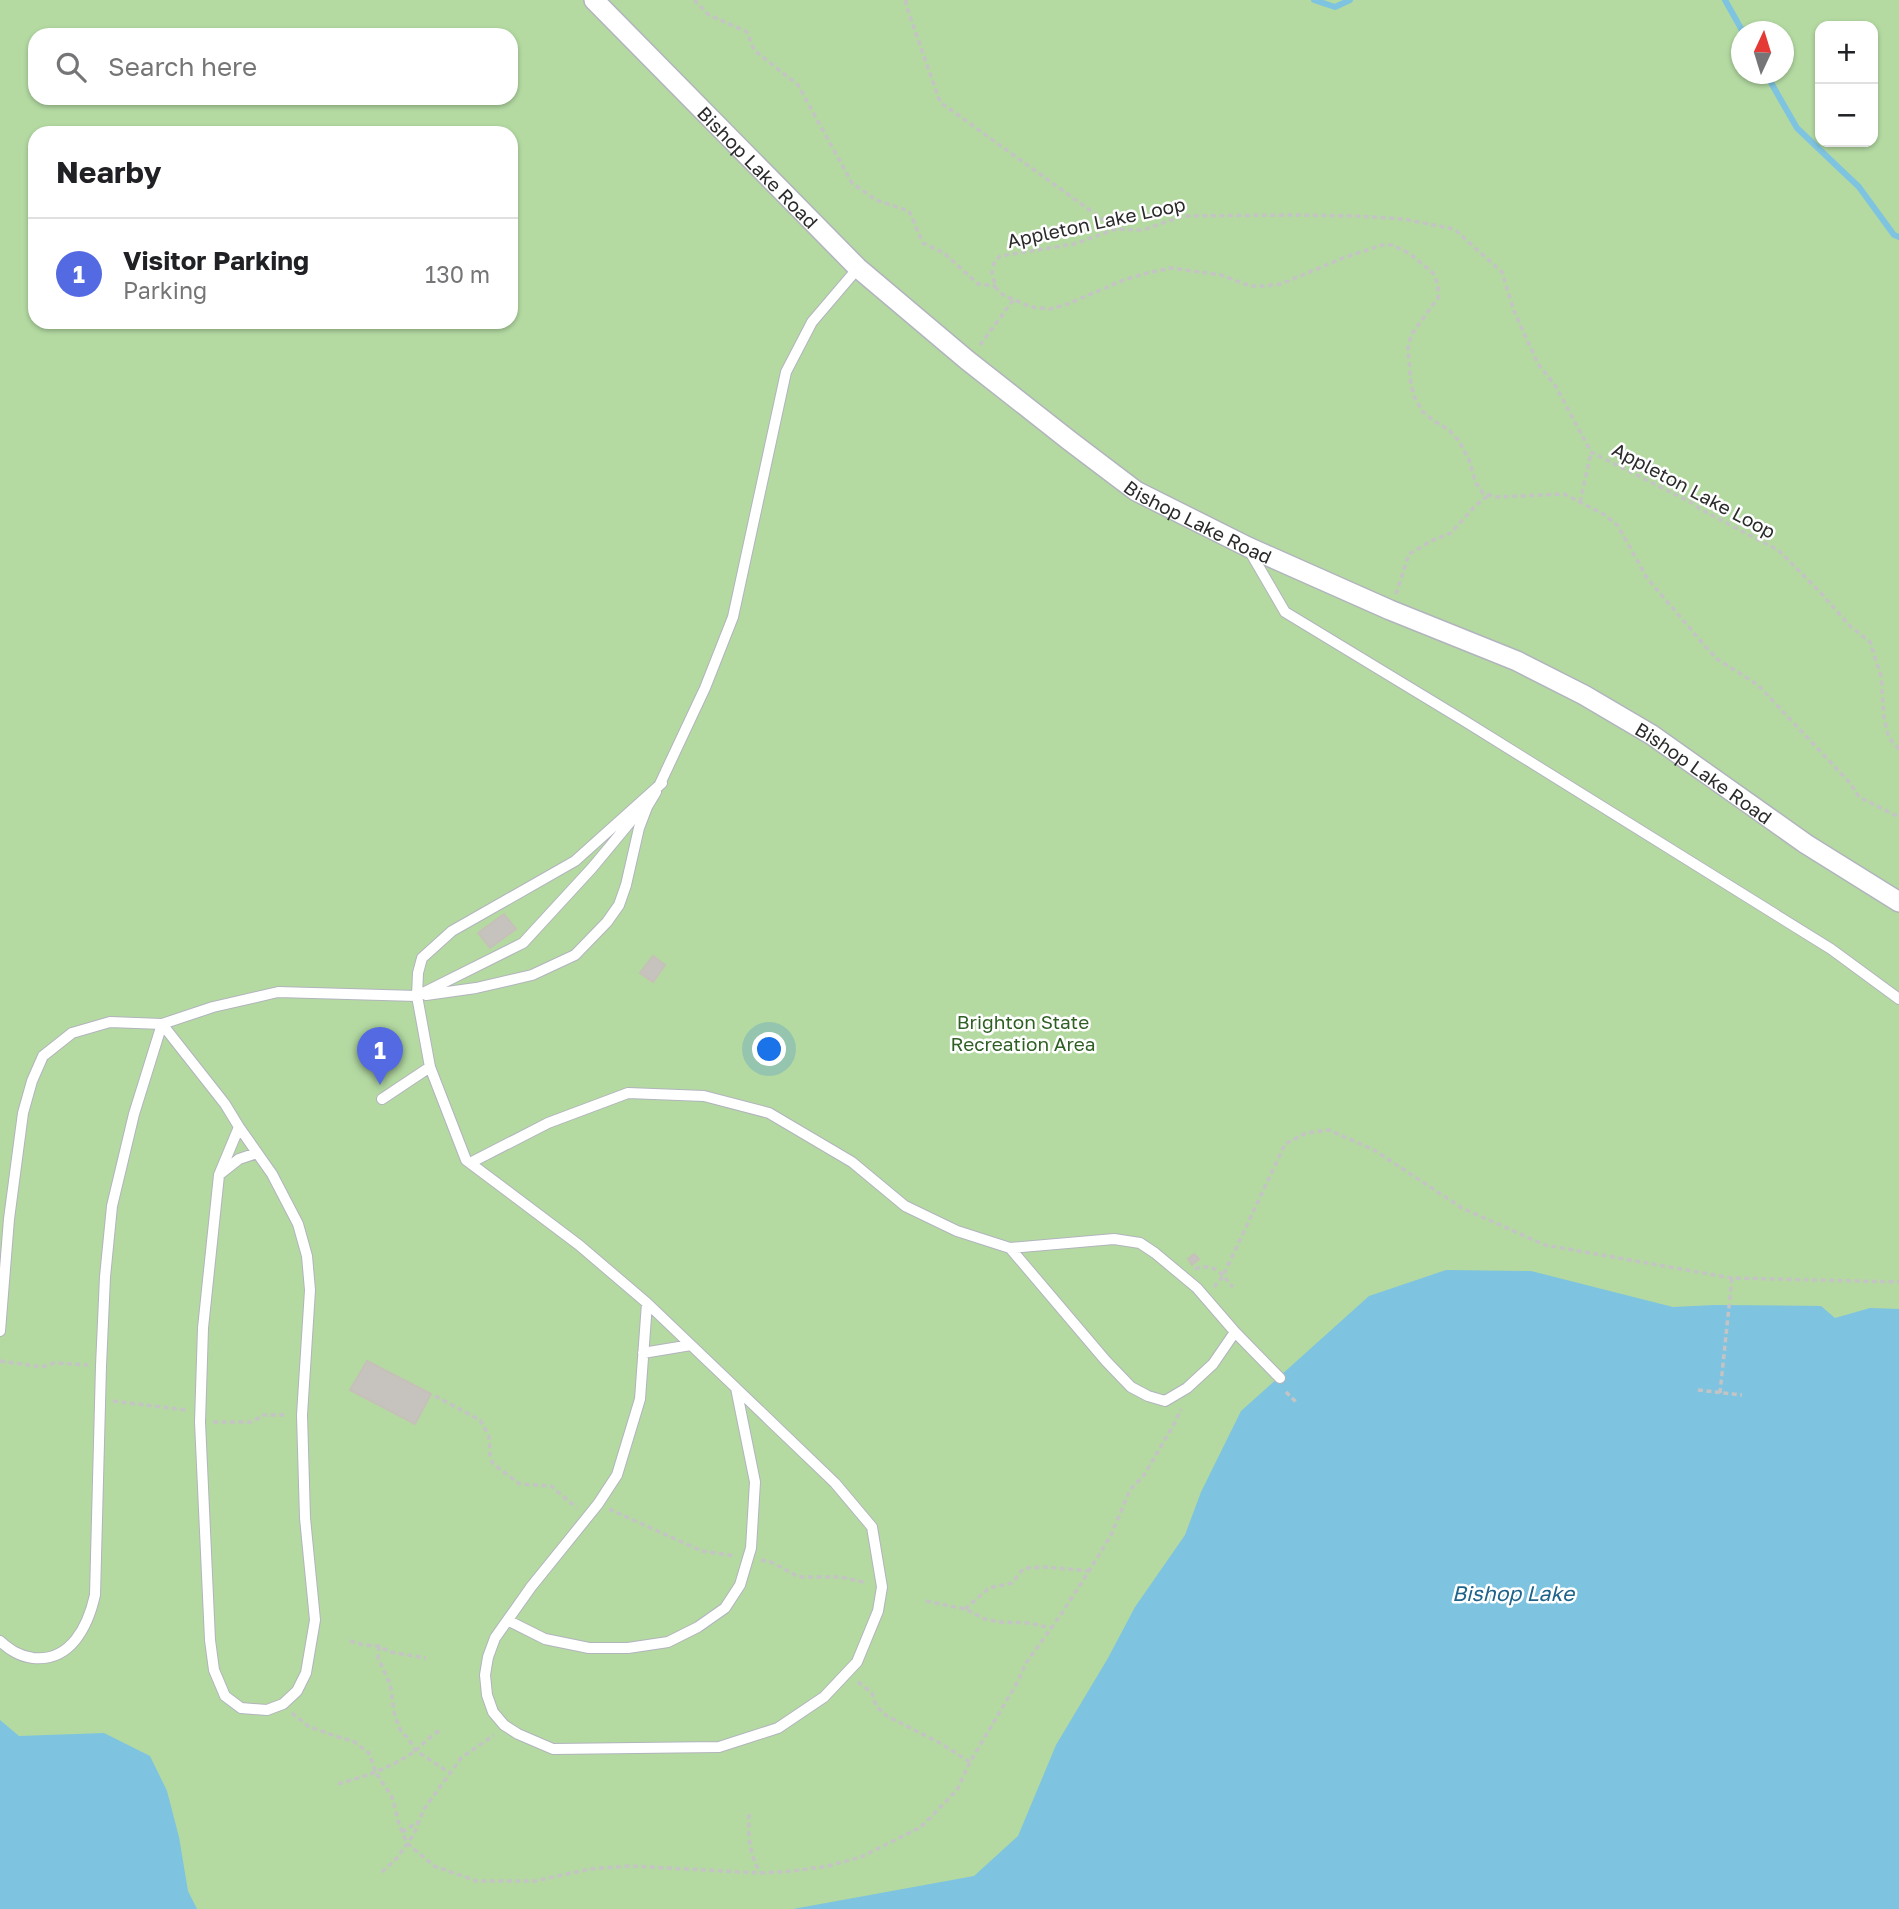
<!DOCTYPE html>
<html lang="en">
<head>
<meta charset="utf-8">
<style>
  :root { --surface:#fff; --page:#f6f6f6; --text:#202124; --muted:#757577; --line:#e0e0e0; --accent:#536ae3 }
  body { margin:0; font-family:"Golos Text",sans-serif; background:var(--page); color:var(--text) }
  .controls { position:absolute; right:21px; top:21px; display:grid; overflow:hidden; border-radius:14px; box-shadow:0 2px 5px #0004 }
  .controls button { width:63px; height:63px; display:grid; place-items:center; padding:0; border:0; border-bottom:2px solid var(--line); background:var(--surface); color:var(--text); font:35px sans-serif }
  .compass { position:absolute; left:1731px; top:21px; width:63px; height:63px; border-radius:50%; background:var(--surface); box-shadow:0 2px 5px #0004; rotate:4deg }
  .you { position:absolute; left:770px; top:1050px; width:24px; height:24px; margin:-18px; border:5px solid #fff; border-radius:50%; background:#1a73e8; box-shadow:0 0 0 10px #1a73e833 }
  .badge { display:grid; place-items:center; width:46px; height:46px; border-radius:50%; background:var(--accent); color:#fff; font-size:23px; font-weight:700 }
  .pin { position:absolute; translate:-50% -58px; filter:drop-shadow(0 2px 4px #0008) }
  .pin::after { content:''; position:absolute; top:37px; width:24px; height:21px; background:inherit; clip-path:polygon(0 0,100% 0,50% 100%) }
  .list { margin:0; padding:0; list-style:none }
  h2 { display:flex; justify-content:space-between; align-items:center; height:91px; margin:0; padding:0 28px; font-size:30px }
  h2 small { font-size:23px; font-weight:400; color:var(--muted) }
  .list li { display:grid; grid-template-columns:46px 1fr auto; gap:21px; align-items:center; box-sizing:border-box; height:112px; padding:0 28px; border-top:2px solid var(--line) }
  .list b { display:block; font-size:26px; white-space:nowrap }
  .list p { margin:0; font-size:23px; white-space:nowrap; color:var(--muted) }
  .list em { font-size:23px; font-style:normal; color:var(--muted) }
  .icon { flex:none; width:38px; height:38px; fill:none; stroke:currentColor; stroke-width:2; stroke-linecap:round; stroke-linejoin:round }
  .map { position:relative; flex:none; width:1899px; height:1909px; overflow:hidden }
  .search { position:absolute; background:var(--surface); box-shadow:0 2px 5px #0004; left:28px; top:28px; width:490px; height:77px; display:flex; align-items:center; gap:18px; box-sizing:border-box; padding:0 24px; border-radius:21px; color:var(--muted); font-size:26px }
  .panel { position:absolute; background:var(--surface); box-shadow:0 2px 5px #0004; left:28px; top:126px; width:490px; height:203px; border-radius:21px }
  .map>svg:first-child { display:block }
</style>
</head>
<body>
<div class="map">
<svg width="1899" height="1909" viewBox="0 0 1899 1909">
  <rect width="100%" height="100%" fill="#ebe6de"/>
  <path fill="#b4daa2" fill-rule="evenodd" d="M0 0H1899V1909H0ZM1820 26H1873V142H1820ZM1742 32H1784V74H1742ZM35 35H511V98H35ZM35 133H511V322H35Z"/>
  <path fill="#7ec3e0" d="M1446 1270 1531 1271 1673 1307 1714 1305 1821 1306 1835 1318 1870 1308 1899 1309V1909H793L974 1876 1018 1836 1056 1745 1108 1658 1135 1607 1185 1535 1201 1492 1241 1411 1369 1296Z
    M0 1720 19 1736 104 1733 150 1756 167 1791 179 1837 188 1891 197 1909H0Z"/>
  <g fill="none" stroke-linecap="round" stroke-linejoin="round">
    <path stroke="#7ec3e0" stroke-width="6" d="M1314 0 1335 7 1350 0
      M1725 0 1743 32
      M1766 74 1797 128 1859 187 1894 235 1899 237"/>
  </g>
  <path fill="#c6c2be" stroke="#c6c1b8" stroke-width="2" d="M504 914 516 929 490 948 478 933Z
    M653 956 665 965 653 982 640 973Z
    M1194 1254 1199 1259 1192 1265 1188 1259Z
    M367 1361 431 1394 415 1424 350 1390Z"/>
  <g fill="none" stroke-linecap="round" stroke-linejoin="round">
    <defs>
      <path id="service" d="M1249 550 1285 612 1463 720 1831 949 1899 999
        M659 786 705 688 733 617 786 372 812 322 858 268
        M426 995 476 988 532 975 575 955 607 922 619 905 626 885 639 828 647 807 656 792
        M382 1099 430 1067
        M239 1127 225 1104 162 1024 213 1007 278 992 417 996 523 943 592 868 641 809
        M239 1127 272 1174 298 1224 307 1256 310 1290 302 1415 305 1518 315 1620 306 1673 297 1691 283 1704 267 1710 241 1708 225 1696 214 1670 210 1640 200 1422 203 1328 219 1175Z
        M470 1163 548 1123 628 1093 704 1096 769 1113 852 1162 905 1206 957 1231 1010 1248
        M220 1174 239 1159 257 1153
        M1114 1239 1140 1243 1155 1253 1197 1288 1235 1332 1213 1364 1187 1388 1165 1401 1148 1396 1131 1387 1106 1361 1010 1248Z
        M647 1303 640 1399 617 1475 598 1504 531 1587 495 1638 488 1657 485 1675 487 1695 493 1712 504 1725 518 1734 553 1749 719 1747 778 1728 824 1697 857 1662 878 1611 882 1587 872 1527 835 1483 737 1389
        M0 1331 9 1219 23 1113 32 1081 43 1056 72 1033 110 1022 162 1024 134 1114 112 1206 105 1277 101 1366 95 1595C88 1626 71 1662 33 1658 19 1656 10 1650 0 1641
        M1235 1332 1280 1378
        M643 1353 691 1345
        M509 1621 545 1639 589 1648H628L668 1642 698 1627 725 1608 740 1585 751 1548 755 1482 736 1388 647 1303 579 1245 466 1160 430 1067 417 996 418 973 422 958 452 931 575 861 662 783"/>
      <g id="minor">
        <path id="s1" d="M594 0 858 268 967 360 1070 441 1136 491 1248 547 1390 610 1517 661 1584 695 1652 735 1806 844 1899 902"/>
      </g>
    </defs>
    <use href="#service" stroke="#b2b4bd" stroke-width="12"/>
    <use href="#minor" stroke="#b2b4bd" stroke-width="22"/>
    <path stroke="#c4c4c4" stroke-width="3.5" stroke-dasharray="5 3.5" stroke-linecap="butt" d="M694 0 709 15 747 32 754 50 798 85 852 183 876 200 909 211 923 243 944 253 978 284 996 286
      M906 0V5L940 102 1116 229
      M980 345 1014 299
      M1580 502 1591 453
      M1396 594 1409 554 1431 541 1451 533 1476 505 1488 496
      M1899 749 1891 740 1888 734 1884 718 1881 676 1870 642 1850 626 1820 592 1778 550 1700 509 1692 503 1591 452 1555 385 1538 364 1514 311 1502 272 1454 229 1403 219 1357 216 1294 215 1183 216 1143 230 1116 229 1074 244 1000 256 994 263 992 273 996 288 1003 295 1031 307 1050 309 1065 305 1124 280 1147 273 1171 268 1221 275 1250 286H1265L1281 284 1343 258 1382 245H1392L1409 253 1433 273 1438 285V298L1411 335 1408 348 1411 385 1414 396 1422 411 1434 421 1449 430 1459 441 1469 460 1476 483 1483 493 1496 497 1564 494 1605 515 1618 526 1647 578 1705 646 1717 659 1758 685 1850 783 1859 797 1899 817
      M1195 1269C1215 1262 1220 1273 1233 1287
      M1214 1287 1223 1276 1285 1144 1306 1133 1329 1130 1374 1150 1462 1208 1545 1245 1732 1278 1899 1282
      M0 1361 42 1367 54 1363 88 1365
      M1698 1390 1742 1395
      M1286 1392 1296 1402
      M1720 1393 1732 1278
      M435 1396 480 1420 489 1436 490 1455 493 1464 520 1484 551 1486 577 1508
      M113 1401 186 1410
      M213 1422H251L264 1415H287
      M609 1509 702 1551 736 1556
      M761 1560 771 1562 799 1577H841L867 1583
      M926 1601 965 1609 985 1619 999 1622 1029 1623 1051 1628
      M965 1609 989 1588 1012 1583 1024 1568 1047 1567 1089 1571
      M350 1641 364 1645 379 1646 390 1652 426 1658
      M379 1646 378 1658 390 1684 395 1717 401 1731 409 1739 415 1750 450 1773
      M858 1682 872 1693 876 1706 887 1716 940 1743 970 1762
      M292 1713 308 1726 335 1736 353 1741 369 1753 376 1773 392 1797 399 1824 407 1843 434 1866 477 1881H535L590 1869 631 1866 760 1873 793 1871 828 1866 861 1857 921 1827 957 1790 970 1762 1017 1683 1026 1663 1062 1613 1089 1571 1111 1535 1130 1490 1144 1475 1174 1424 1181 1409
      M338 1784C366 1776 391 1768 415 1751 423 1744 431 1736 440 1730
      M749 1814C748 1835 749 1854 760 1872
      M402 1832 418 1822
      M382 1872 397 1858 414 1834 424 1809 461 1758 494 1735"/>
    <use href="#service" stroke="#fff" stroke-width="10"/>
    <use href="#minor" stroke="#fff" stroke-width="19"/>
  </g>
  <g text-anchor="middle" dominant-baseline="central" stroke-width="5" stroke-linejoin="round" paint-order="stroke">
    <g font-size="19" fill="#2b2b2b" stroke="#fff">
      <text stroke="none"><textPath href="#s1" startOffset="234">Bishop Lake Road</textPath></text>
      <text transform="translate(1096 222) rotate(-12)">Appleton Lake Loop</text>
      <text transform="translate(1694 490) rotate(28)">Appleton Lake Loop</text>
      <text stroke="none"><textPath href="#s1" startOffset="802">Bishop Lake Road</textPath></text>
      <text stroke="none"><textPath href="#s1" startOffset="1368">Bishop Lake Road</textPath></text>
    </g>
    <g font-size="19" fill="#2e5f23" stroke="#fff">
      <text x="1023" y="1021">Brighton State<tspan x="1023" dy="22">Recreation Area</tspan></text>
    </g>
    <g font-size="21" font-style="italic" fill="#1e638b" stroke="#fff">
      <text x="1513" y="1593">Bishop Lake</text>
    </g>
  </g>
</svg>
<div class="controls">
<button>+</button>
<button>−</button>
</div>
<svg class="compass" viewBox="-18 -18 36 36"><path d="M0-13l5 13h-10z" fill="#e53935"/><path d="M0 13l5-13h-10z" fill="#757577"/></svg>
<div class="you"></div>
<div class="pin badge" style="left:380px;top:1085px">1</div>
<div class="search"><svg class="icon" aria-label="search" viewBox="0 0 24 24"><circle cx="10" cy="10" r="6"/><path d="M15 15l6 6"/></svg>Search here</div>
<section class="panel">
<h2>Nearby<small></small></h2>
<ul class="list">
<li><span class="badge">1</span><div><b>Visitor Parking</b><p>Parking</p></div><em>130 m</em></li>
</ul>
</section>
</div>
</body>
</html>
